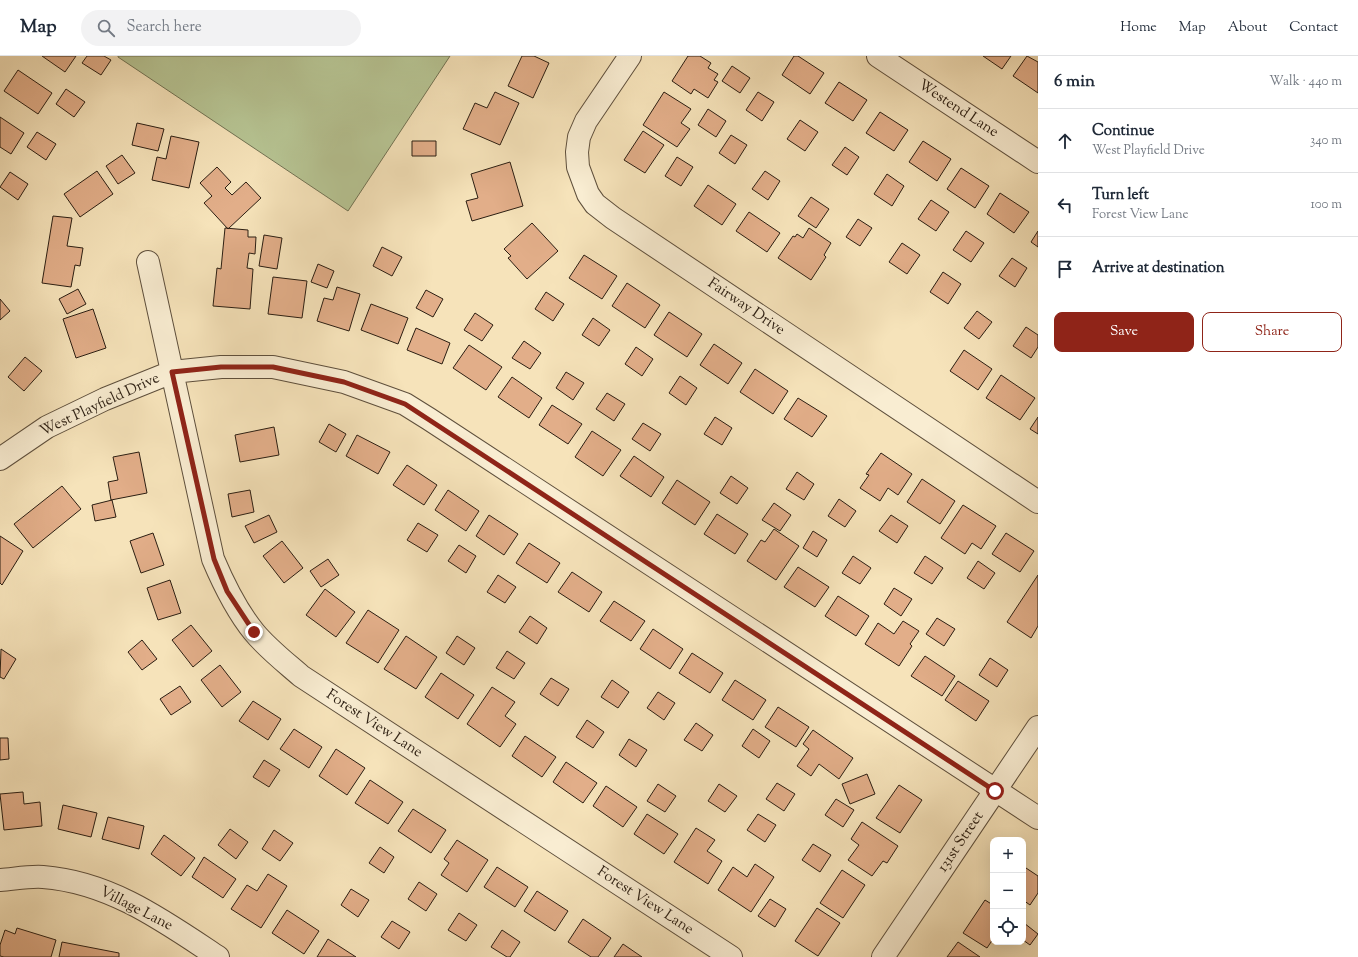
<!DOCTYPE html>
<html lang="en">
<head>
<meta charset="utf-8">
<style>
  :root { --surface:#fff; --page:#f2f2f3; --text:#1f2937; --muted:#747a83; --line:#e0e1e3; --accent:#8f2418 }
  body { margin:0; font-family:"Sorts Mill Goudy",serif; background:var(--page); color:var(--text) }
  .controls { position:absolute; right:12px; bottom:12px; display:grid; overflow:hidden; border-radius:8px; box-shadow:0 4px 16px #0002 }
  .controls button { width:36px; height:36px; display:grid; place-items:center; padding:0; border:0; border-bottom:1px solid var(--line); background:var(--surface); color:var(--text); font:20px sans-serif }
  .stop { position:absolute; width:12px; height:12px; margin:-9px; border:3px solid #8f2418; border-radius:50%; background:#fff }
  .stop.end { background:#8f2418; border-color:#fff; box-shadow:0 1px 4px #0008 }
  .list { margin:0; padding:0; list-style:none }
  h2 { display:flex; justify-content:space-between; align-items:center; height:52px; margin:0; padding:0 16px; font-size:17px }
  h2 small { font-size:13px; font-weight:400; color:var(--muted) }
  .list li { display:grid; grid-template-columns:26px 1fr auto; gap:12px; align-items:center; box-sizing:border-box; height:64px; padding:0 16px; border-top:1px solid var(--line) }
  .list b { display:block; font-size:15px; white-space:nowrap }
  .list p { margin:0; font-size:13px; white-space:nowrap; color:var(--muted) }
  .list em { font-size:13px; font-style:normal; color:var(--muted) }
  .actions { display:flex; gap:8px; padding:12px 16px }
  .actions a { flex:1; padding:9px 0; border:1px solid var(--accent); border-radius:8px; text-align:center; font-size:14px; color:var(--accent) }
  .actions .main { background:var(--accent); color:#fff }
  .icon { flex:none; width:22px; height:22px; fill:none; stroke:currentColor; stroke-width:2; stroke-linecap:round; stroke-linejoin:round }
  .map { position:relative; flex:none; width:1038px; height:901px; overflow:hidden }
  header { display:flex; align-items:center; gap:24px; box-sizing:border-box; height:56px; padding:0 20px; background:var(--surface); border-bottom:1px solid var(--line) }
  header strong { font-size:19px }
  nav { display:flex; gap:22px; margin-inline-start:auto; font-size:14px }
  .search { width:280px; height:36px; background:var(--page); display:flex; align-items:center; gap:10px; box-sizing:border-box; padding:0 14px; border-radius:22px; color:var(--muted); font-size:15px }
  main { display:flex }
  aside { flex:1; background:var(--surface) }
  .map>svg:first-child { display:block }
</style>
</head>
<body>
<header>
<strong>Map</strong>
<div class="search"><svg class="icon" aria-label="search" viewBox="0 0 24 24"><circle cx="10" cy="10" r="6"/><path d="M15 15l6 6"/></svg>Search here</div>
<nav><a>Home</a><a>Map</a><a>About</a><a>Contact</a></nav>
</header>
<main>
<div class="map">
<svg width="1038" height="901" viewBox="0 0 1038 901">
  <rect width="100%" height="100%" fill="#f6e3ba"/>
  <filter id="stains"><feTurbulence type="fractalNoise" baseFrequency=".005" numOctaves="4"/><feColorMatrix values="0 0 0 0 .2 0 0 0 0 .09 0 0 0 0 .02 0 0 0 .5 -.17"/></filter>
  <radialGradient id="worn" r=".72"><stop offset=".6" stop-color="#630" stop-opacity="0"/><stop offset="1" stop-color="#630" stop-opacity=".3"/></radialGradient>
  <path fill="#b7c594" stroke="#717253" d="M118 0H450L348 155 118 1Z"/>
  <path fill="#e2ae89" stroke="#2b1e12" d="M42 0H76L65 16Z
    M87 0H104L111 4 101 19 82 7Z
    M522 0H534L549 7 533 42 508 30Z
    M688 0H700L711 7 708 12 718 18 714 24 718 26 708 42 694 33 691 38 672 25Z
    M794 0H798L824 17 810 38 782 19Z
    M983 0H1011L1002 13Z
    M1027 0 1038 6V37L1013 20Z
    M732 10 750 22 740 37 722 25Z
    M18 14 52 37 38 58 4 35Z
    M839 26 867 44 853 65 825 47Z
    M66 33 85 46 74 61 56 48Z
    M495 36 519 47 500 89 463 73 475 47 487 52Z
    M664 36 691 53 681 67 690 73 677 91 643 69Z
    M758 36 774 46 762 65 746 54Z
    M708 53 726 65 716 81 698 69Z
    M880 56 908 74 894 95 866 77Z
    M0 61 24 77 11 98 0 91Z
    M800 64 818 76 805 95 787 83Z
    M137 67 164 73 158 95 132 89Z
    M643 75 664 89 645 117 624 104Z
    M37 76 56 88 46 104 27 91Z
    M731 79 747 89 735 108 719 97Z
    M171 80 199 86 189 132 152 124 157 101 166 103Z
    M412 85H436V100H412Z
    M923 85 951 103 937 125 909 106Z
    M845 91 859 101 847 119 832 109Z
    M122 99 135 117 118 128 106 110Z
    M677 101 693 111 681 130 665 120Z
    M510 106 523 150 472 165 466 145 478 142 471 118Z
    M217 111 231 126 225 132 232 139 246 126 261 142 228 173 204 147 212 140 200 127Z
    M961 112 989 130 975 152 947 133Z
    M97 115 113 138 80 161 64 138Z
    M765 115 780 125 768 144 752 133Z
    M10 116 28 128 18 144 0 131Z
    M887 118 904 130 892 150 874 138Z
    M708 129 736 148 722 169 694 150Z
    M1000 137 1029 156 1014 177 987 158Z
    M811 141 829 153 816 172 798 160Z
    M931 144 949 156 936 175 918 163Z
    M749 156 780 177 767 196 736 175Z
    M53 160 72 162 67 190 83 192 80 210 75 209 71 231 42 227Z
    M858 163 872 172 860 190 846 181Z
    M532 167 558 195 527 223 508 202 511 200 504 193Z
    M225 172 248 174V181H256L255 198 249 197 247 212 253 213 250 253 213 250 217 212 221 213Z
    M809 172 831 187 824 199 826 201 811 224 778 202 793 180 795 181 797 178 803 182Z
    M966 175 984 187 971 206 953 194Z
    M1038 175V191L1031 186Z
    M264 179 282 182 277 213 259 210Z
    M902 187 920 199 907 218 889 206Z
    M382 191 402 201 392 220 373 210Z
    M584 199 617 220 602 243 569 222Z
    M1012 202 1027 212 1015 231 999 220Z
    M318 208 334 215 327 232 311 226Z
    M943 216 961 228 948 248 930 236Z
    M273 221 307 225 302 262 268 258Z
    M627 227 660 249 645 272 612 250Z
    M337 231 360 238 349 275 317 265 324 242 333 244Z
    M78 233 86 248 67 258 59 243Z
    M426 234 443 243 433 261 416 252Z
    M546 236 564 248 553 265 535 253Z
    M0 243 10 255 0 264Z
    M371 248 408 262 398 288 361 274Z
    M93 253 106 292 76 302 63 263Z
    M977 255 992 266 979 283 964 272Z
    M669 256 702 278 687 301 654 279Z
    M475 257 493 269 482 285 464 274Z
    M593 262 610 274 599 290 582 279Z
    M1026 271 1038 279V291L1031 302 1013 290Z
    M416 272 450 287 442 308 407 294Z
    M524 285 541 297 530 313 512 302Z
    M714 288 742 307 728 328 700 309Z
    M469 289 502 311 486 334 453 312Z
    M636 291 653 303 642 320 625 308Z
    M964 294 992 313 978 334 950 315Z
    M25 301 42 315 24 335 8 321Z
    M755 313 788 335 773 358 740 336Z
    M566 316 584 327 573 344 556 332Z
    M1001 319 1035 342 1020 364 986 342Z
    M680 320 697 332 686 349 669 337Z
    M512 321 542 342 529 362 498 341Z
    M607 337 625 348 614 365 596 353Z
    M798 342 827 360 812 381 784 363Z
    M552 349 582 368 568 388 539 369Z
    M715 361 732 372 722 389 704 378Z
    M1038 361V378L1030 373Z
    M643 367 661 378 650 395 632 383Z
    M329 368 346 378 336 396 319 386Z
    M274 371 279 399 240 406 235 379Z
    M592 375 621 394 603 420 575 401Z
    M357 379 390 396 378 418 346 400Z
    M139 396 147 437 111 444 108 426 118 424 113 401Z
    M881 397 912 418 898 439 888 432 880 445 860 432 869 419 866 418Z
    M634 400 664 421 651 441 620 420Z
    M407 409 437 429 424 449 393 429Z
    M797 416 814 428 804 444 786 433Z
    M731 420 748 432 737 448 720 437Z
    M922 423 955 445 940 468 907 446Z
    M677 424 710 446 695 469 662 447Z
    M62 430 81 453 33 492 14 468Z
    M250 434 254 456 232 461 228 438Z
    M448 434 479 455 466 475 435 454Z
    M839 443 856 455 845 471 828 460Z
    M112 444 116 461 95 465 92 449Z
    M774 447 791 459 780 475 762 464Z
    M963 449 996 470 981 493 972 487 965 498 941 482Z
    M717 458 748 478 735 498 704 478Z
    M269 459 277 476 254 487 245 470Z
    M489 459 518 478 504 499 476 480Z
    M891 459 908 470 897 487 879 475Z
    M418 467 438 479 427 496 407 484Z
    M774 473 799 490 776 524 747 505 761 484 765 486Z
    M813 475 827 484 817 501 803 492Z
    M153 477 164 509 141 517 130 485Z
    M1006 477 1034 495 1020 516 992 498Z
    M0 480 23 495 2 529 0 527Z
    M282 485 303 512 284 527 263 500Z
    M529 487 560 507 547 527 516 507Z
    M459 489 476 500 466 517 448 505Z
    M853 500 871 512 860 528 842 517Z
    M925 500 943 512 932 528 914 517Z
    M328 503 339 519 321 531 310 515Z
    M978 505 995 517 984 533 967 522Z
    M798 511 829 531 815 551 784 531Z
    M572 516 602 536 589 556 558 536Z
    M498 519 516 531 505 547 487 536Z
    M1038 519V570L1031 582 1007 566Z
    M170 524 181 557 158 564 147 532Z
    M894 532 912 543 901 560 884 548Z
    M325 533 355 556 336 581 306 559Z
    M838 540 869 560 856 580 825 560Z
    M614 545 645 565 631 585 600 565Z
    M368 554 399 574 378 607 346 587Z
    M530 560 547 572 537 588 519 576Z
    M937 562 955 573 944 590 926 578Z
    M903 565 919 575 910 588 912 590 899 610 865 588 878 567 894 578Z
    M191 569 212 595 193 611 172 584Z
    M653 573 683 593 670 613 640 593Z
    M406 580 437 601 416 633 384 613Z
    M457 580 475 592 464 609 446 597Z
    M142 584 157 603 142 614 128 596Z
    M1 593 16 603 4 623 0 621Z
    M507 595 525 607 514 623 496 612Z
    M692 597 723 617 710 637 679 617Z
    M925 600 955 620 942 640 911 620Z
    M990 602 1008 614 997 631 979 619Z
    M220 609 241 636 222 651 201 624Z
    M441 617 474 639 458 663 425 641Z
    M551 622 569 633 558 650 540 638Z
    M612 624 629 636 618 652 601 641Z
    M735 624 766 644 753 664 722 644Z
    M958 625 989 645 976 665 945 644Z
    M180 630 191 646 171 659 160 643Z
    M492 631 515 646 505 660 516 668 500 691 467 668Z
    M658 636 675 647 664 664 647 652Z
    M253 645 281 663 268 684 239 665Z
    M778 651 809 671 796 691 765 671Z
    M587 664 604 676 593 692 576 681Z
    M696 667 713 679 702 695 684 684Z
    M294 673 322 691 309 712 280 693Z
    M753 673 770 685 759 702 742 690Z
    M813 674 853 702 839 723 819 708 811 720 797 710 809 693 803 688Z
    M525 680 556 701 542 721 512 700Z
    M0 682H8L9 703 0 704Z
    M629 683 647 694 636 711 619 699Z
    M336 693 365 712 347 739 319 720Z
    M264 704 280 714 269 731 253 721Z
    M566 706 597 727 583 747 553 726Z
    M867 718 875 738 850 748 842 728Z
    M370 724 403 746 388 768 355 747Z
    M777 727 795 738 784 755 766 743Z
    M658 728 676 740 665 756 647 745Z
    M719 728 737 740 725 756 708 745Z
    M899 729 922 744 900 777 876 762Z
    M606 730 637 751 623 771 593 750Z
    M23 736 24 748 40 746 42 770 4 774 0 738Z
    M836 743 854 754 843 771 825 759Z
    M63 749 97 757 91 781 58 773Z
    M413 753 446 774 431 797 398 775Z
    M647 758 678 778 664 798 634 778Z
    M758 758 776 769 765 786 747 774Z
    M108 761 144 770 139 793 102 783Z
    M862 766 898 790 887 807 883 805 872 820 848 804 859 789 851 783Z
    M696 772 715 784 707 795 722 805 708 828 674 806Z
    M230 773 248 786 236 803 218 789Z
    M274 774 293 787 280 805 262 793Z
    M164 779 195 802 181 820 151 798Z
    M457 784 488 804 467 836 441 819 449 807 444 803Z
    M813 788 831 799 820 816 802 804Z
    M380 791 394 801 384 817 369 807Z
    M204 801 236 823 223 842 192 821Z
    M755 808 774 821 751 856 718 834 733 811 747 821Z
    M1023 810 1038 820V837L1030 849 1023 844Z
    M497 811 528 831 515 851 484 831Z
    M842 814 865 829 843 862 820 847Z
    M268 818 287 830 261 872 231 853 247 829 257 835Z
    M419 826 437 838 426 855 408 843Z
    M351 833 369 844 358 861 341 849Z
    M537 835 568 855 555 875 524 855Z
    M770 843 786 853 775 871 758 860Z
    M985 844 993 849V883L987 892 963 877Z
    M817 852 840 867 818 900 795 885Z
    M287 854 319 875 304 898 272 877Z
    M459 857 477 869 466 885 448 874Z
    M583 863 611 882 598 901H591L568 886Z
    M392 865 410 876 399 893 381 881Z
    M1024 867 1038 878 1030 889 1023 884Z
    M17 872 56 884 51 901H4L0 900V889L5 874 15 878Z
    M502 874 520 886 510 901H507L491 891Z
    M328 883 356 901H317Z
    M62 886 119 897V901H59Z
    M958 886 980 901H947Z
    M623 888 642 901H614Z"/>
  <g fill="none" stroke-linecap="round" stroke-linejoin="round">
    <defs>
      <path id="minor" d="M630 0 586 65 579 81 577 96 578 111 588 138 595 148 613 162 1038 446
        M878 0 1038 106
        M148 206 213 503C224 529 236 554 254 576 267 592 285 606 301 620L731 901
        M0 403 47 371 105 343 172 316 221 311H273L344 326 405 348 429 363 1038 762
        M0 824C14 823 29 820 43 821 110 826 164 865 218 901
        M883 901 1038 671"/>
    </defs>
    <use href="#minor" stroke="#5e4f3c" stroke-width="24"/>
    <use href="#minor" stroke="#f9edd2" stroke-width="22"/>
  </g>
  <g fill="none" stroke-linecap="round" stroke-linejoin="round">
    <path stroke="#8f2418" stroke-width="5" d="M254 576 227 535 214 503 172 316 221 311H273L344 326 405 348 995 735"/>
  </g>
  <g text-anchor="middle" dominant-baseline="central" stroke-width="3" stroke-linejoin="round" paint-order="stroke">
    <g font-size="15" fill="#2b1e12" stroke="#f9edd2">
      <text transform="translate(958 53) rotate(33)">Westend Lane</text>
      <text transform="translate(746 251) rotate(34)">Fairway Drive</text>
      <text transform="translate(100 349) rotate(-25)">West Playfield Drive</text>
      <text transform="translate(374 668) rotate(33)">Forest View Lane</text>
      <text transform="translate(961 786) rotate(-56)">131st Street</text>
      <text transform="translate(645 845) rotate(33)">Forest View Lane</text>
      <text transform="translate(136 853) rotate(27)">Village Lane</text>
    </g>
  </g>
  <rect width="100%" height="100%" filter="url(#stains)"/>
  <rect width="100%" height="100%" fill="url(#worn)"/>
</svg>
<div class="controls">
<button>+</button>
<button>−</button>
<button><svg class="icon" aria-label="locate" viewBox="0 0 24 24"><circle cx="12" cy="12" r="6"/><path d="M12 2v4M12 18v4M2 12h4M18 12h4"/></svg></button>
</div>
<div class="stop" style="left:995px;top:735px"></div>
<div class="stop end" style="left:254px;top:576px"></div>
</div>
<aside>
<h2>6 min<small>Walk · 440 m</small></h2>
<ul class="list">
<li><svg class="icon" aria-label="ahead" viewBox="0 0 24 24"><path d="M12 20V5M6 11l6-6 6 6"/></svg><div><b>Continue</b><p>West Playfield Drive</p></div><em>340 m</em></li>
<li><svg class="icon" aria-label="left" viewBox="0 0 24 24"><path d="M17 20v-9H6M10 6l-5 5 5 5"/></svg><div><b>Turn left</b><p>Forest View Lane</p></div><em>100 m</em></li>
<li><svg class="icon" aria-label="arrive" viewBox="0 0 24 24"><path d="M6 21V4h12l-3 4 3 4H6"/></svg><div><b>Arrive at destination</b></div></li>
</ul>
<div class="actions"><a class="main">Save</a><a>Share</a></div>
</aside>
</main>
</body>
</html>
